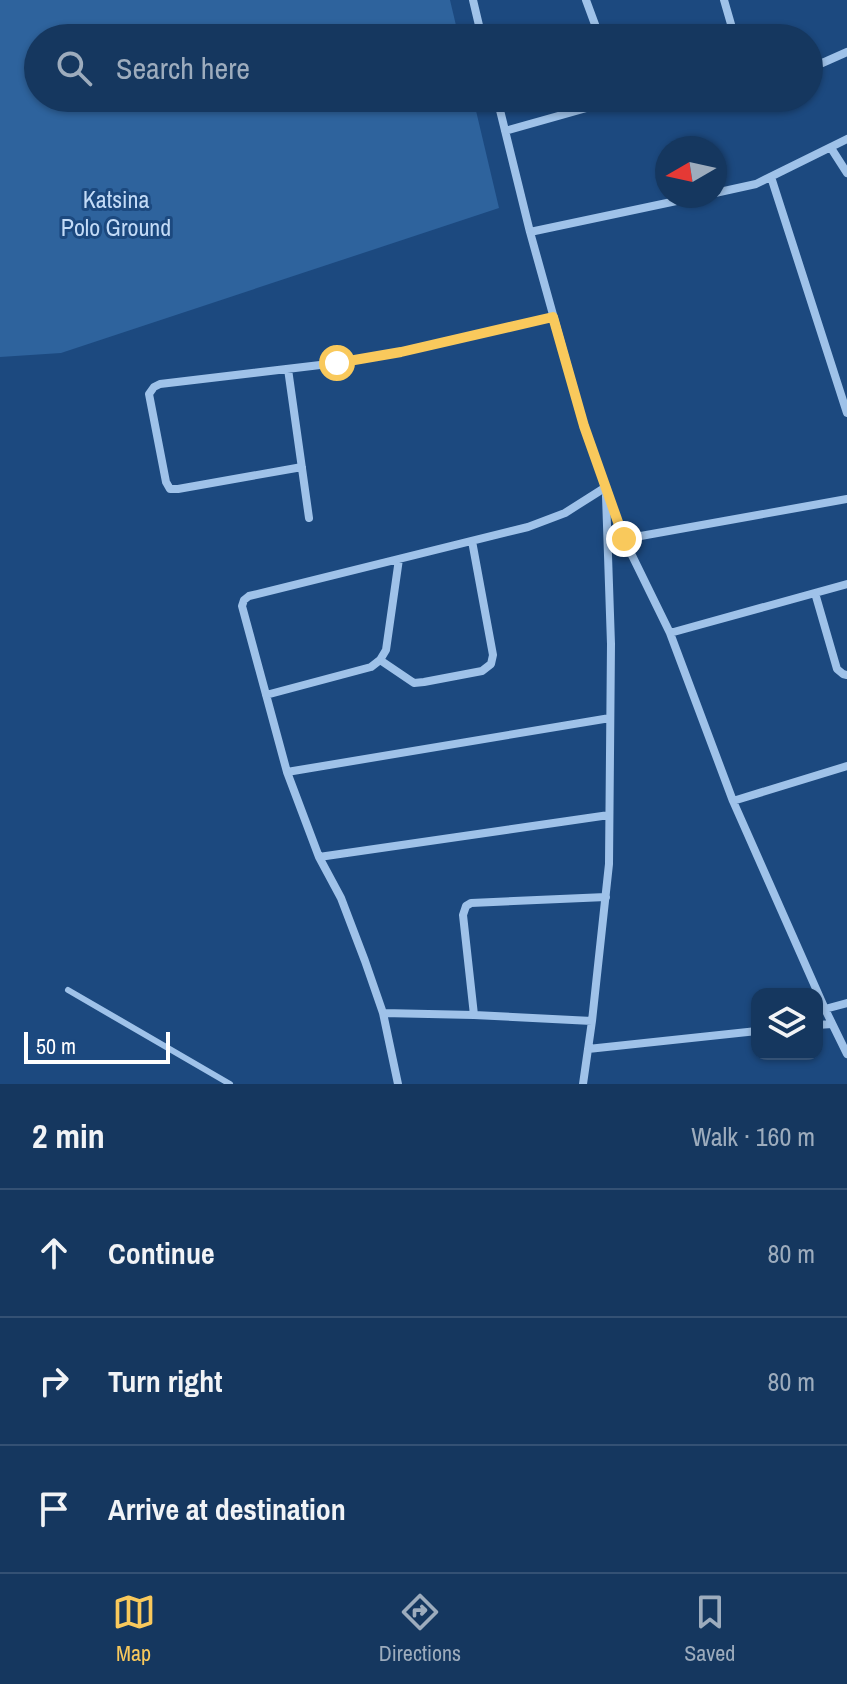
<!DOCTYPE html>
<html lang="en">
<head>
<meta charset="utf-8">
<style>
  :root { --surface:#15375f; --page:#1e3f65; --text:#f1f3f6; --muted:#9dacbd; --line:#345174; --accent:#f9c95c }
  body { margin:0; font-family:"Archivo Narrow",sans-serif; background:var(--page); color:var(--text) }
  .controls { position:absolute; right:24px; bottom:24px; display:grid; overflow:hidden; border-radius:16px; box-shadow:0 2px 6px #0004 }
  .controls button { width:72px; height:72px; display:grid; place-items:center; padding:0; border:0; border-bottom:2px solid var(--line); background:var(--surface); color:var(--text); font:40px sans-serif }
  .compass { position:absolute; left:655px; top:136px; width:72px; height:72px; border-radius:50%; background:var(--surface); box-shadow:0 2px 6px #0004; rotate:261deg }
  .scale { position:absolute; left:24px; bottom:20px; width:146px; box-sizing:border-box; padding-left:8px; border:4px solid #fff; border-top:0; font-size:22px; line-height:28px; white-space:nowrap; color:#fff; -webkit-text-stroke:6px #1c497f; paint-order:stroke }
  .stop { position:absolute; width:24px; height:24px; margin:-18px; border:6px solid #f9c95c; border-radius:50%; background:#fff }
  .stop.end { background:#f9c95c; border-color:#fff; box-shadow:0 2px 8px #0008 }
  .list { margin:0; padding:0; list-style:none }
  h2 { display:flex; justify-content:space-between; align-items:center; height:104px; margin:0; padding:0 32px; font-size:34px }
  h2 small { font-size:26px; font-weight:400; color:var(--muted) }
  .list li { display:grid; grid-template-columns:52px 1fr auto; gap:24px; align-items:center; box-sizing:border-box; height:128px; padding:0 32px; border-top:2px solid var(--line) }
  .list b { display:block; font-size:30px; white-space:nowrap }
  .list em { font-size:26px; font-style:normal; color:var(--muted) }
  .icon { flex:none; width:44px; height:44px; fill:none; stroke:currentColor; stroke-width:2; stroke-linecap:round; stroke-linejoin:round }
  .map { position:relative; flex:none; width:847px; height:1084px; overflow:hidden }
  .search { position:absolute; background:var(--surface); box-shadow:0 2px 6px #0004; left:24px; right:24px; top:24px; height:88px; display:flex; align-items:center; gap:20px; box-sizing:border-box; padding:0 28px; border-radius:44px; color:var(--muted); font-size:30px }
  .sheet { height:488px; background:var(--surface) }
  nav { display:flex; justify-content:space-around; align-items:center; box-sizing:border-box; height:112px; border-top:2px solid var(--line); background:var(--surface); font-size:22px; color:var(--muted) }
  nav a { display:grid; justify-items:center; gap:4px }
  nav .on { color:var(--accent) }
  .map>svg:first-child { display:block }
</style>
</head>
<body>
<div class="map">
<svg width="847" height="1084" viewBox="0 0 847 1084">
  <rect width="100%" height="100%" fill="#1c497f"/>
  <path fill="#2e639d" d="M0 0H450L459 38H38V98H473L499 208 61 353 0 357Z"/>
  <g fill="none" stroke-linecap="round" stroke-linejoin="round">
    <path stroke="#9fc2e9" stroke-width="6" d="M68 990 230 1084"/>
    <path stroke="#9fc2e9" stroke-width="8" d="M473 0 482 38
      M586 0 600 38
      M724 0 735 38
      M809 61 820 64 847 52
      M497 98 530 232 584 426 624 539 670 633 733 801 825 1009 847 1054
      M505 131 622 98
      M831 148 847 173
      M771 177 847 413
      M715 193 756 184 847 139
      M530 232 700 196
      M288 369 309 518
      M302 467 178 489H170L166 482 149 394 154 387 160 384 337 363 401 352 553 317
      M624 539 847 499
      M815 593 837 669 843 674 847 675
      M670 633 847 584
      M380 660 414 683 424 682 482 671 491 664 493 655 472 541
      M266 695 371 667 380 660 386 650 399 559
      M287 772 610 718
      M733 801 847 766
      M319 857 609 815
      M825 1009 847 1003
      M383 1013 474 1015 592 1021
      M474 1015 463 915 466 906 471 903 606 897
      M817 1025 832 1024
      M588 1049 757 1031
      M398 1084 383 1013 365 961 341 898 319 857 287 772 242 606 244 600 249 596 528 527 565 513 606 487
      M583 1084 592 1021 609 864 611 644 606 496"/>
  </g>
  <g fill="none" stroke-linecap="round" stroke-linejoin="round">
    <path stroke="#f9c95c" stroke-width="10" d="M337 363 401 352 553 317 584 426 624 539"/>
  </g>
  <g text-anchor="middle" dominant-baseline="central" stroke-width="6" stroke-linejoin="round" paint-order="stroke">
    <g font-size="24" fill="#c3dbf7" stroke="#1c497f">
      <text x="116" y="199">Katsina<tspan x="116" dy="28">Polo Ground</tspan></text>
    </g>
  </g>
</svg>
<div class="controls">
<button><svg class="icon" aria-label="layers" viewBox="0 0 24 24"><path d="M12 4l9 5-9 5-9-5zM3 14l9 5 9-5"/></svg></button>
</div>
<svg class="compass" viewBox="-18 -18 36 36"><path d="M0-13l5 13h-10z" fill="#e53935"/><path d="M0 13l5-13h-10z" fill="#9dacbd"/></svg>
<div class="scale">50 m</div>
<div class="stop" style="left:337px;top:363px"></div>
<div class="stop end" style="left:624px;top:539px"></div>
<div class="search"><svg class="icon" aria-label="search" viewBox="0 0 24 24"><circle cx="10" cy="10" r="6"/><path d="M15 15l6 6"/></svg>Search here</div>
</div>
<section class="sheet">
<h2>2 min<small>Walk · 160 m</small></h2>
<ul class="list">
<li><svg class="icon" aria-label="ahead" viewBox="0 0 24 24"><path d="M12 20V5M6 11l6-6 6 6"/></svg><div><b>Continue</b></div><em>80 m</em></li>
<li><svg class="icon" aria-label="right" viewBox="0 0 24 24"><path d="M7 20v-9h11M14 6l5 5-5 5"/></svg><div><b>Turn right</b></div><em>80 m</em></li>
<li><svg class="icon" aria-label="arrive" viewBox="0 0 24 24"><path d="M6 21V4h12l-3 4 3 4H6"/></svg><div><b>Arrive at destination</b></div></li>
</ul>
</section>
<nav>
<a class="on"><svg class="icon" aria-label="map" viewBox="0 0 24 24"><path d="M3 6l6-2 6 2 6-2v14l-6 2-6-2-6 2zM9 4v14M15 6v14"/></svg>Map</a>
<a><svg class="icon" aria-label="directions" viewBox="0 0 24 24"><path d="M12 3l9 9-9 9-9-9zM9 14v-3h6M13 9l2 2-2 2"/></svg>Directions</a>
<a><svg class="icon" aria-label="saved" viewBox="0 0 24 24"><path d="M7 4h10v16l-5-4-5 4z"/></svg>Saved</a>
</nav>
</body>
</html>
